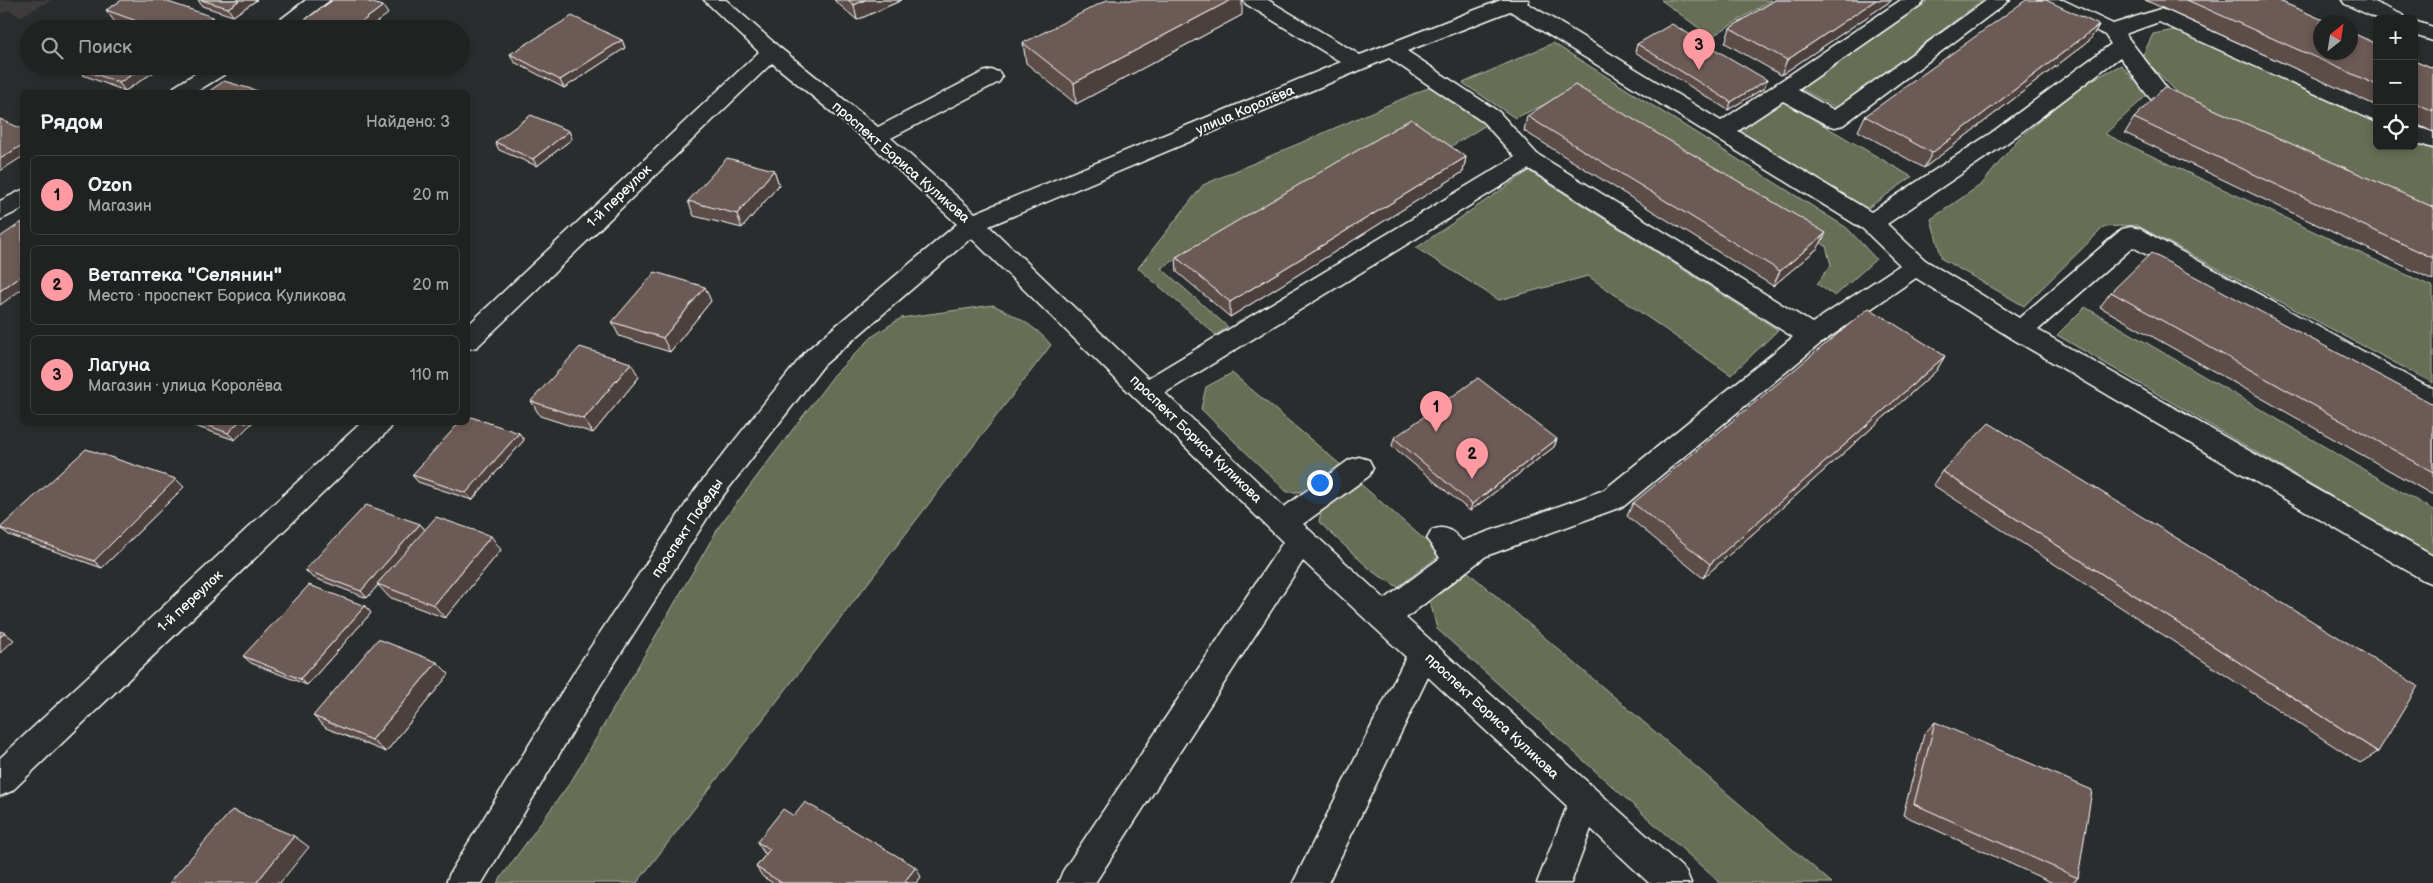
<!DOCTYPE html>
<html lang="ru">
<head>
<meta charset="utf-8">
<style>
  :root { --surface:#202222; --page:#282a2a; --text:#f1f3f6; --muted:#a2a4a5; --line:#3d3f40; --accent:#ff9aa2 }
  body { margin:0; font-family:"Balsamiq Sans",sans-serif; background:var(--page); color:var(--text) }
  .controls { position:absolute; right:15px; top:15px; display:grid; overflow:hidden; border-radius:8px; box-shadow:0 2px 8px #0003 }
  .controls button { width:45px; height:45px; display:grid; place-items:center; padding:0; border:0; border-bottom:1px solid var(--line); background:var(--surface); color:var(--text); font:25px sans-serif }
  .compass { position:absolute; left:2313px; top:15px; width:45px; height:45px; border-radius:50%; background:var(--surface); box-shadow:0 2px 8px #0003; rotate:30deg }
  .you { position:absolute; left:1319px; top:482px; width:18px; height:18px; margin:-12px; border:4px solid #fff; border-radius:50%; background:#1a73e8; box-shadow:0 0 0 8px #1a73e833 }
  .badge { display:grid; place-items:center; width:32px; height:32px; border-radius:50%; background:var(--accent); color:#111; font-size:16px; font-weight:700 }
  .pin { position:absolute; translate:-50% -41px; filter:drop-shadow(0 1px 2px #0008) }
  .pin::after { content:''; position:absolute; top:26px; width:18px; height:15px; background:inherit; clip-path:polygon(0 0,100% 0,50% 100%) }
  .list { margin:0; padding:0; list-style:none }
  h2 { display:flex; justify-content:space-between; align-items:center; height:65px; margin:0; padding:0 20px; font-size:21px }
  h2 small { font-size:16px; font-weight:400; color:var(--muted) }
  .list li { display:grid; grid-template-columns:32px 1fr auto; gap:15px; align-items:center; box-sizing:border-box; height:80px; margin:0 10px 10px; padding:0 10px; border:1px solid var(--line); border-radius:8px }
  .list b { display:block; font-size:19px; white-space:nowrap }
  .list p { margin:0; font-size:16px; white-space:nowrap; color:var(--muted) }
  .list em { font-size:16px; font-style:normal; color:var(--muted) }
  .icon { flex:none; width:28px; height:28px; fill:none; stroke:currentColor; stroke-width:2; stroke-linecap:round; stroke-linejoin:round }
  .map { position:relative; flex:none; width:2433px; height:883px; overflow:hidden }
  .search { position:absolute; background:var(--surface); box-shadow:0 2px 8px #0003; left:20px; top:20px; width:450px; height:55px; display:flex; align-items:center; gap:12px; box-sizing:border-box; padding:0 18px; border-radius:28px; color:var(--muted); font-size:19px }
  .panel { position:absolute; background:var(--surface); box-shadow:0 2px 8px #0003; left:20px; top:90px; width:450px; height:335px; border-radius:8px }
  .map>svg:first-child { display:block }
</style>
</head>
<body>
<div class="map">
<svg width="2433" height="883" viewBox="0 0 2433 883">
  <rect width="100%" height="100%" fill="#2a2d2e"/>
  <filter id="ink" filterUnits="userSpaceOnUse"><feTurbulence type="fractalNoise" baseFrequency=".02" numOctaves="2"/><feDisplacementMap in="SourceGraphic" scale="10" xChannelSelector="R" yChannelSelector="G"/><feConvolveMatrix kernelMatrix="1 2 1 2 8 2 1 2 1" color-interpolation-filters="sRGB"/></filter>
  <g filter="url(#ink)">
    <path fill="#3e3a3a" d="M0 0H52L19 17 10 10 0 14Z"/>
    <path fill="#676e54" stroke="#b3b6aa" d="M1661 0H1772L1711 37Z
      M1929 0H1983L1837 108 1801 89Z
      M2180 29 2377 121V146H2414V138L2433 147V209L2181 96 2142 57 2153 34Z
      M1553 43 1847 228 1876 259 1835 296 1817 284 1831 265 1826 246 1574 91 1515 118 1463 83Z
      M2121 65 2147 95 2105 134 2433 287V383L2136 225 2104 227 2024 306 1942 259 1931 219 1982 184 2019 138 2082 85Z
      M1432 86 1486 125 1450 147 1412 125 1161 268 1228 327 1216 335 1138 268 1203 185Z
      M1782 101 1912 177 1865 210 1736 131Z
      M1529 171 1778 330 1731 375 1588 276 1499 300 1416 248Z
      M993 305C1014 315 1036 326 1051 345L637 883H497L572 780 720 525 835 374 873 336 901 318Z
      M2085 307 2433 510V556L2057 335Z
      M1232 373 1342 466 1305 492H1287L1201 409 1206 387Z
      M1357 481 1441 554 1398 587 1373 572 1319 522 1322 506Z
      M1468 572 1832 883H1720L1437 629 1430 601Z"/>
    <g fill="none" stroke-linecap="round" stroke-linejoin="round">
      <defs>
        <path id="minor" d="M306 0H330L292 29H268Z
          M704 0H726L779 47 878 127 983 72 991 70 999 72 1002 77 999 82 891 138 975 213 1341 62 1246 4 1243 0H1268L1360 55 1501 0H1529L1527 3 1721 121 1901 0H1925L1922 4 1798 90 1834 110 1987 0H2010L1843 125 1835 127 1827 125 1783 101 1738 131 1871 212 1991 133 2111 44 2105 35 2040 4 2037 0H2063L2113 24 2160 9 2167 11 2377 106V122L2159 22 2125 34 2169 91 2201 105 2204 110 2201 115C2189 118 2163 109 2153 101 2144 93 2129 68 2120 57L2007 143 1887 224 1925 260 2019 318 2122 229 2131 227 2140 229 2426 386 2433 388V408L2409 401 2133 247 2038 330 2433 556V584L2423 580 2011 338 1916 278 1821 343 1624 506 1486 556 1406 618 1686 871 1691 883H1649L1591 829 1571 883H1537L1567 806 1428 677 1328 883H1293L1406 657 1303 561 1095 883H1058L1063 871 1283 542 971 238 824 365 715 506 600 686 482 883H446L451 871 578 666 695 490 806 351 957 224 868 142 772 63 477 347 468 349V325L759 52ZM1510 11 1863 229 1900 265 1812 323 1537 154 1499 112 1407 51ZM1389 58 1483 122 1515 157 1148 378 989 226ZM1529 169 1793 337 1604 490 1462 541C1452 530 1446 525 1432 530L1427 539 1440 558 1385 599 1303 524 1369 476 1373 468 1369 460 1359 457 1349 460 1284 507 1165 393Z
          M2342 0H2369L2403 15 2406 19H2378L2345 4Z
          M2414 21 2433 27V41L2414 35Z
          M207 66H233L230 71 196 92H171L174 87Z
          M2414 126 2433 132V148L2414 142Z
          M22 190V209L0 220V201Z
          M362 422H393L390 429 12 791 0 796V758Z"/>
      </defs>
      <use href="#minor" stroke="#fff" stroke-width="3"/>
      <use href="#minor" fill="#2a2d2e" fill-rule="evenodd"/>
    </g>
    <path fill="#5d4d4a" stroke="#fff" d="M198 0H257L233 16 202 6Z
      M834 0H902L857 20Z
      M1775 0H1892L1781 75 1725 43 1730 28Z
      M2145 0H2277L2377 44V106Z
      M106 10 221 29H128L117 25Z
      M1242 15 1076 104 1026 63 1023 43Z
      M2099 25 2090 40 1924 168 1858 131 1865 116Z
      M622 40 625 48 564 88 514 62 510 54Z
      M1637 44 1767 80 1764 88 1728 110 1635 52Z
      M2414 60 2433 68V132L2414 123Z
      M163 66 125 91 83 75 77 67Z
      M1527 116 1818 248 1773 286 1524 131Z
      M2134 118 2433 207V280L2125 133Z
      M569 131 572 139 537 166 499 150 495 142Z
      M1466 157 1463 172 1230 317 1177 272 1176 257Z
      M774 170 779 185 742 228 694 216 688 201Z
      M2111 292 2433 404V495L2100 307Z
      M711 301 670 352 619 336 612 322Z
      M1945 356 1936 371 1703 578 1627 516 1633 503Z
      M639 377 593 433 540 416 531 401Z
      M183 422H253L235 440Z
      M519 433 524 440 472 500 418 482 412 475Z
      M1394 438 1557 439 1554 447 1470 511 1392 446Z
      M1942 471 2378 752 2360 763 1933 485Z
      M176 479 184 487 102 568 9 535 0 528Z
      M420 524 425 530 501 550 445 618 389 597 378 585 367 598 312 577 305 570Z
      M365 606 371 613 307 685 251 663 243 656Z
      M449 674 386 752 326 728 313 716Z
      M1935 722 2078 878 2071 883H2053L1903 815 1924 734Z
      M757 842 921 877 916 883H773L763 877 756 867 766 854 764 853Z"/>
    <path fill="#4c3f3c" stroke="#fff" d="M240 0H257L233 16 228 8Z
      M865 0H902L857 20 854 5Z
      M1231 0H1242V15L1076 104 1074 83Z
      M1876 0H1892L1781 75 1787 60Z
      M383 6 388 14 367 29H352Z
      M213 17 221 29H196Z
      M2099 25 2090 40 1924 168 1932 153Z
      M622 40 625 48 564 88 560 80Z
      M145 66H163L125 91 119 83Z
      M1767 80 1764 88 1728 110 1731 102Z
      M569 131 572 139 537 166 533 159Z
      M22 145V157L0 171V159Z
      M1466 157 1463 172 1230 317V302Z
      M774 170 779 185 742 228 737 214Z
      M1826 233 1818 248 1773 286 1780 271Z
      M22 275V289L0 305V291Z
      M705 287 711 301 670 352 663 338Z
      M1945 356 1936 371 1703 578 1710 564Z
      M631 363 639 377 593 433 584 419Z
      M239 422H253L235 440 228 433Z
      M519 433 524 440 472 500 466 493Z
      M1557 439 1554 447 1470 511 1472 504Z
      M176 479 184 487 102 568 94 561Z
      M420 524 426 531 377 584 378 585 367 598 361 591Z
      M491 536 501 550 445 618 434 605Z
      M365 606 371 613 307 685 300 679Z
      M5 633 14 640 0 653V637Z
      M437 662 449 674 386 752 372 740Z
      M294 836 309 847 280 883H256Z
      M916 867 921 877 916 883H906L905 881Z"/>
    <path fill="#6c5a56" stroke="#fff" d="M122 0H162L213 17 196 29H159L106 10Z
      M201 0H240L228 8Z
      M333 0H362L383 6 352 29H292Z
      M848 0H865L854 5Z
      M1107 0H1231L1074 83 1023 43Z
      M1775 0H1876L1787 60 1730 28Z
      M2026 0H2046L2099 25 1932 153 1865 116Z
      M2187 0H2277L2328 22H2320V52H2350V32L2377 44V85Z
      M572 16 622 40 560 80 510 54Z
      M1672 24 1767 80 1731 102 1637 44Z
      M2414 60 2433 68V111L2414 102Z
      M78 66H145L119 83 77 67Z
      M224 81 261 92H208Z
      M1575 85 1826 233 1780 271 1527 116Z
      M2164 87 2433 207V258L2134 118Z
      M531 115 569 131 533 159 495 142Z
      M0 119 22 129V145L0 159Z
      M1411 119 1466 157 1230 302 1176 257Z
      M727 158 774 170 737 214 688 201Z
      M22 222V275L0 291V237Z
      M2151 253 2433 404V472L2111 292Z
      M655 272 705 287 663 338 612 322Z
      M1869 308 1945 356 1710 564 1633 503Z
      M580 347 631 363 584 419 531 401Z
      M1478 378 1557 439 1472 504 1394 438Z
      M468 416 519 433 466 493 412 475 460 422H468Z
      M198 422H239L228 433Z
      M1989 423 2418 686 2378 752 1942 471Z
      M86 449 176 479 94 561 0 528Z
      M366 505 420 524 361 591 305 570Z
      M436 517 491 536 434 605 377 584Z
      M309 585 365 606 300 679 243 656Z
      M0 631 5 633 0 637Z
      M378 639 437 662 372 740 313 716Z
      M1935 722 2092 790 2078 878 1914 804Z
      M805 802 916 867 905 881 908 883H782L756 867 770 849 757 842 783 809 794 816Z
      M232 810 294 836 256 883H169Z"/>
  </g>
  <g text-anchor="middle" dominant-baseline="central" stroke-width="4" stroke-linejoin="round" paint-order="stroke">
    <g font-size="14" fill="#fff" stroke="#2a2d2e">
      <text transform="translate(1245 110) rotate(-23)">улица Королёва</text>
      <text transform="translate(901 162) rotate(41)">проспект Бориса Куликова</text>
      <text transform="translate(619 196) rotate(-44)">1-й переулок</text>
      <text transform="translate(1196 439) rotate(44)">проспект Бориса Куликова</text>
      <text transform="translate(687 528) rotate(-56)">проспект Победы</text>
      <text transform="translate(190 601) rotate(-43)">1-й переулок</text>
      <text transform="translate(1492 716) rotate(43)">проспект Бориса Куликова</text>
    </g>
  </g>
</svg>
<div class="controls">
<button>+</button>
<button>−</button>
<button><svg class="icon" aria-label="locate" viewBox="0 0 24 24"><circle cx="12" cy="12" r="6"/><path d="M12 2v4M12 18v4M2 12h4M18 12h4"/></svg></button>
</div>
<svg class="compass" viewBox="-18 -18 36 36"><path d="M0-13l5 13h-10z" fill="#e53935"/><path d="M0 13l5-13h-10z" fill="#a2a4a5"/></svg>
<div class="you"></div>
<div class="pin badge" style="left:1436px;top:432px">1</div>
<div class="pin badge" style="left:1472px;top:479px">2</div>
<div class="pin badge" style="left:1699px;top:70px">3</div>
<div class="search"><svg class="icon" aria-label="search" viewBox="0 0 24 24"><circle cx="10" cy="10" r="6"/><path d="M15 15l6 6"/></svg>Поиск</div>
<section class="panel">
<h2>Рядом<small>Найдено: 3</small></h2>
<ul class="list">
<li><span class="badge">1</span><div><b>Ozon</b><p>Магазин</p></div><em>20 m</em></li>
<li><span class="badge">2</span><div><b>Ветаптека &quot;Селянин&quot;</b><p>Место · проспект Бориса Куликова</p></div><em>20 m</em></li>
<li><span class="badge">3</span><div><b>Лагуна</b><p>Магазин · улица Королёва</p></div><em>110 m</em></li>
</ul>
</section>
</div>
</body>
</html>
